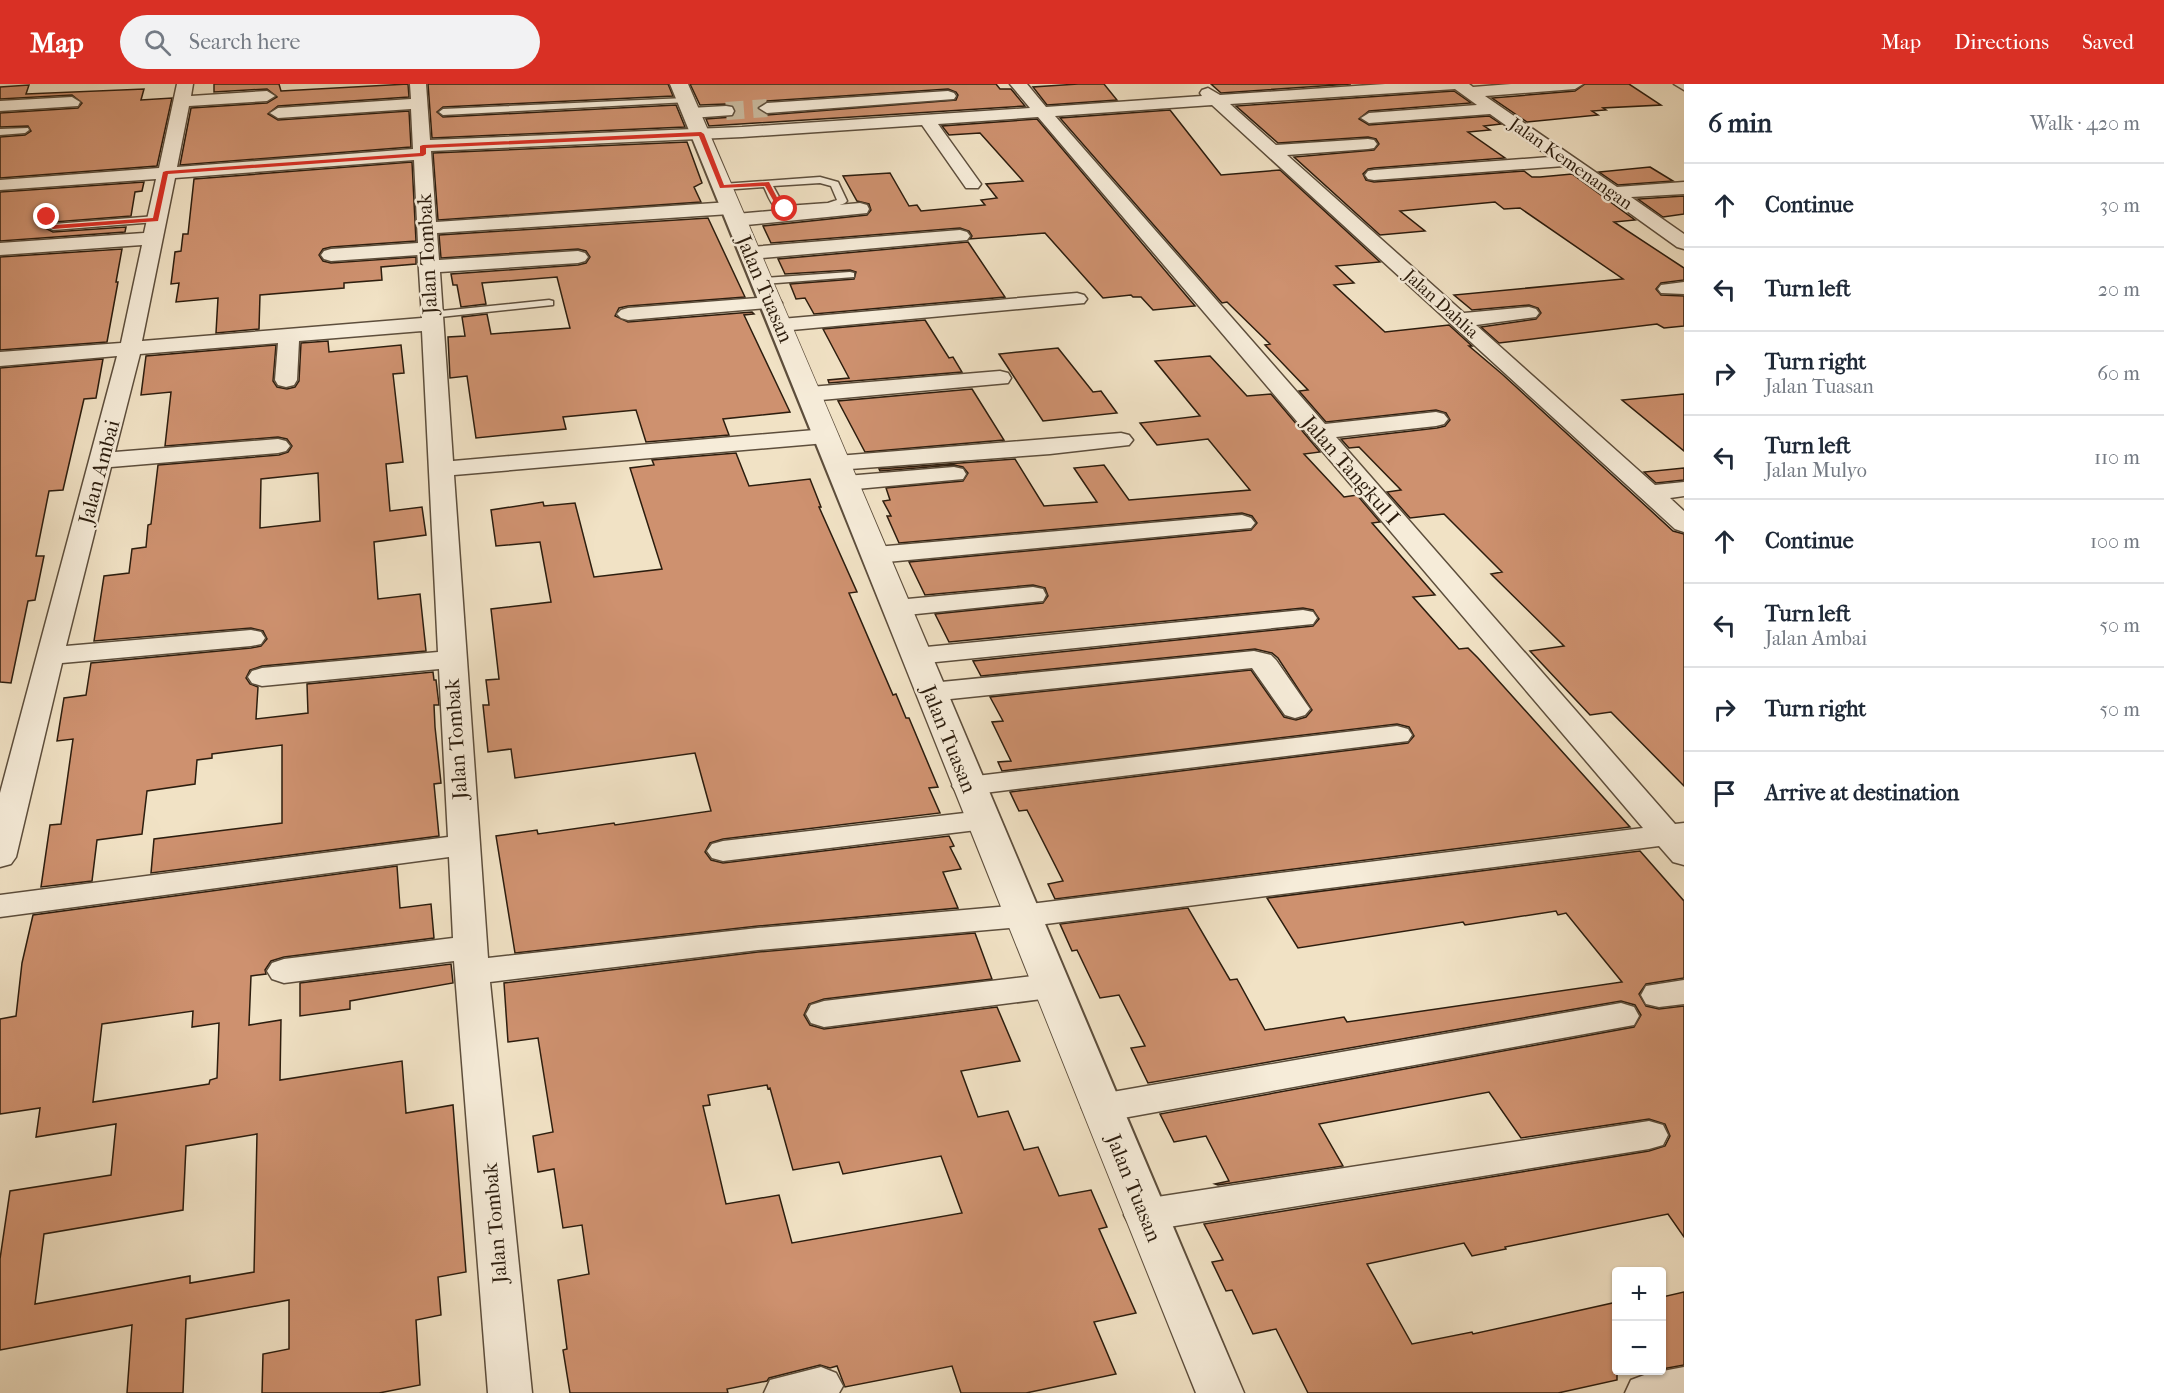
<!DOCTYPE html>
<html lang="en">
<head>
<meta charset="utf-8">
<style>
  :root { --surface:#fff; --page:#f2f2f3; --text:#1f2937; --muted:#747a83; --line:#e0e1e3; --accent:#d93025 }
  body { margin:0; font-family:"IM FELL French Canon",serif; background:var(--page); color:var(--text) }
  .controls { position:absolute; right:18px; bottom:18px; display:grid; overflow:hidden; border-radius:6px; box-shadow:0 2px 4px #0004 }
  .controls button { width:54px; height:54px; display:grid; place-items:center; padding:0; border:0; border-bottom:2px solid var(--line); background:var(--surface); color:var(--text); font:30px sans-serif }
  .stop { position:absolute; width:18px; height:18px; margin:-14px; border:4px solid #d93025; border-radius:50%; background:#fff }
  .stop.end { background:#d93025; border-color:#fff; box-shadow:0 2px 6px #0008 }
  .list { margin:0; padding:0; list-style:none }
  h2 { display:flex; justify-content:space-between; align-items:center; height:78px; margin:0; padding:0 24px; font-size:26px }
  h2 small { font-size:20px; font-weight:400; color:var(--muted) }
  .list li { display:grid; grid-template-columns:39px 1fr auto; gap:18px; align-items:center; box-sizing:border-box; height:84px; padding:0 24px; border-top:2px solid var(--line) }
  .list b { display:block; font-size:22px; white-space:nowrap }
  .list p { margin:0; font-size:20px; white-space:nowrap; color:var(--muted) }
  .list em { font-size:20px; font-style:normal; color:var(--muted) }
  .icon { flex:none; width:33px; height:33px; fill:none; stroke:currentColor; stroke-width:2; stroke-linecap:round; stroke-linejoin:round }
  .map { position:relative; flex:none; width:1684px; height:1309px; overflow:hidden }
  header { display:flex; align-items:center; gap:36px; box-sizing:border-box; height:84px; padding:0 30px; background:var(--accent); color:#fff }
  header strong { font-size:28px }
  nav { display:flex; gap:33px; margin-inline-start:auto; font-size:21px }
  .search { width:420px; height:54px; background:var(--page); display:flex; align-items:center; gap:15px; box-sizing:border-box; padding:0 21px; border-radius:33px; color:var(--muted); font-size:22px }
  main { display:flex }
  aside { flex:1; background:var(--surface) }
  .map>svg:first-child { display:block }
</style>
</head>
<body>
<header>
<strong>Map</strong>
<div class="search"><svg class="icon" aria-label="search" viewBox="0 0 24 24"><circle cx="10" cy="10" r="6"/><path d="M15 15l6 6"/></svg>Search here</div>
<nav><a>Map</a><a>Directions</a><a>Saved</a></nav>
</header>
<main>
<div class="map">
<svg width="1684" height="1309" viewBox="0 0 1684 1309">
  <rect width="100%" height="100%" fill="#f1e2c5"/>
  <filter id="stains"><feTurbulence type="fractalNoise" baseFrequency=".00333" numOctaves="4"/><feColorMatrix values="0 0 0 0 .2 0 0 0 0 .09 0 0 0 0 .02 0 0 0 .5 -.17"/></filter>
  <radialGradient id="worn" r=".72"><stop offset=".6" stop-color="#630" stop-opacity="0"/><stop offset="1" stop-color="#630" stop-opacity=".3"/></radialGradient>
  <path fill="#ce916f" stroke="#2c1d0e" stroke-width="1.5" fill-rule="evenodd" d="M214 0H279L281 7 408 0 409 13 278 22 268 30 278 36 409 27 411 63 180 81 191 24 267 19 277 13 267 5 214 8Z
    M428 0H668L673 12 443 23 437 28 443 33 676 21 685 43 432 54Z
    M690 0H996L1000 5H1011L1025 22 709 42 706 35 732 33 736 26 732 21 726 20 700 21ZM948 5 956 8 958 11 956 16 767 31 757 25 767 17Z
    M1078 0H1104L1117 16 1047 21 1033 3Z
    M1211 0H1351L1221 9Z
    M1585 0H1629L1661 21 1603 24 1606 26 1592 27 1598 31 1527 38 1492 14 1575 7Z
    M29 1 26 10 144 5 141 16 172 14 157 82 0 94V53L25 51 31 47 28 42 0 43V29L78 24 82 19 72 11 0 15V3Z
    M1454 7 1471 19 1369 27 1359 35 1369 41 1489 32 1501 40 1484 42 1490 46 1468 48 1505 74 1374 84 1368 85 1363 90 1366 96 1374 98 1524 87 1532 93H1540L1572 90 1635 136 1614 138 1684 184V196L1661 199 1656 205 1661 211 1684 212V242L1664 244 1657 240 1499 259 1481 243 1536 235 1541 229 1538 224 1529 221 1472 226 1454 211 1623 195 1520 124 1504 125 1495 118 1400 127 1425 147 1380 151 1294 73 1374 66 1379 60 1376 55 1368 53 1278 59 1236 22Z
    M1170 26 1221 91 1280 86 1380 178 1336 182 1354 199 1334 201 1385 248 1449 241 1472 262H1469L1502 290 1673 447 1684 450V702L1611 628 1590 631 1530 567 1564 562 1491 490 1502 488 1444 430 1410 434 1387 408 1401 406 1359 363 1349 364 1341 355 1437 344 1445 342 1450 336 1446 329 1436 326 1326 338 1299 307 1308 306 1265 261 1270 260 1227 218 1222 219 1060 34Z
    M1037 35 1195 222 1153 226 1141 213H1133L1131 211 1103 214 1045 149 970 155 972 152 969 147 960 144 771 159 763 142 867 131 871 126 869 120 857 117 843 92 890 89 909 122 917 121 921 127 985 121 981 116 997 114 986 100 1023 97 980 49 949 51 942 42Z
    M687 58 702 99 694 103 701 118 438 136 433 69Z
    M412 78 416 157 331 163 323 165 319 171 323 177 331 179 416 173V180L381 183 382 196 344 199V204L260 211 259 245 216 249 218 214 176 218 179 199 171 200 175 168 181 167 183 150H188L194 95Z
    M1650 83 1673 97 1618 101 1599 88Z
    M144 98 142 107 135 108 131 132 54 138 52 130 48 128 40 133 41 142 53 148 126 143 125 148 0 157V108Z
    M1684 112V130L1663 133 1638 115Z
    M708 134 745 213 628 222 619 224 615 232 628 238 752 228 754 230 744 231 790 328 723 335 729 351 646 358 636 326 563 333 566 345 476 354 467 292 450 294 448 253 465 252 462 233 487 230 491 250 570 244 557 193 482 199 486 220 461 223 457 201H453L451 190 578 181 586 179 590 173 586 167 578 165 441 174 439 151Z
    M968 158 1005 213 814 230 805 214 796 215 790 200 854 195 856 188 850 186 785 190 778 175Z
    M122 165 116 198H118L107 258 0 266V173Z
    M925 236 949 274 953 273 962 288 829 299 828 296 849 294 823 245Z
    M328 257 329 268 401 261 404 289 393 290 403 378 386 380 390 427 422 423 426 451 374 458 378 515 420 510 426 567 262 582 250 586 246 594 250 600 258 603 256 635 308 629 307 600 433 588 434 596H436L439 621H434L435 643 441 699 434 700 439 752 151 789 154 755 282 739V661L212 670V674L197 676 195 700 147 707 142 750 97 756 92 797 41 803 50 741 61 740 73 655 57 657 64 614 86 611 91 579 251 564 261 562 267 555 263 547 251 544 94 557 104 492 129 489 132 465 146 463 148 441 151 440 158 381 279 371 288 368 292 362 287 355 278 353 165 362 171 308 141 311 146 272 276 261 273 297 277 303 287 305 295 303 299 297 301 259ZM318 389 320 437 260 444 261 395Z
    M1058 264 1093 308 1101 307 1117 329 1043 337 999 270Z
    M1210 272 1247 312 1271 310 1320 368 1304 370 1344 413 1357 411 1380 438 1372 439 1435 511 1413 513 1459 565 1468 564 1478 574 1630 743 1055 815 1048 800 1063 797 1027 726 1019 727 1010 708 1408 659 1414 652 1409 643 1397 640 1002 687 998 678 1011 677 992 638 1003 637 990 613 1251 586 1284 633 1296 636 1306 633 1312 626 1278 574 1272 569 1255 565 981 592 973 577 1313 542 1319 535 1313 526 1303 524 949 558 935 530 1043 519 1048 512 1045 504 1033 501 925 511 909 478 1251 446 1257 439 1252 432 1242 429 899 459 887 432H891L883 417 890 416 886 404 963 397 968 389 963 383 954 381 880 387 879 385 1015 375 1044 422 1097 418 1074 384 1104 381 1129 416 1250 406 1208 355 1157 361 1140 339 1200 332 1155 277Z
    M103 275 96 314 84 315 63 406 49 407 36 472H44L35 516 28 517 11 599 0 598V284Z
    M972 305 1004 356 865 368 838 317Z
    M1684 310V367L1622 316Z
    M736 369 749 402 810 395 821 423H819L857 508 849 509 893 611 896 610 906 634H909L938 703 929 704 940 729 723 755 710 759 705 768 711 776 723 779 949 752 954 762 950 763 961 785 943 788 958 824 758 842 515 869 496 752 537 746 538 750 614 739 615 741 711 727 695 669 515 694 511 665 488 668 483 621H489L486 596 499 595 491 525 551 518 540 458 496 462 491 426 543 418 544 422 575 419 594 493 662 485 630 384 654 381 652 376Z
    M1684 384V396L1656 399 1644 388Z
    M1640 767 1684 817V894L1646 900 1639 910 1646 922 1659 925 1684 922V1153L1668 1130 1505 1163 1506 1165 1472 1172 1464 1159 1367 1180 1412 1260 1472 1248 1473 1250 1617 1218V1296L1558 1309H1308L1276 1245 1253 1250 1232 1206 1226 1207 1212 1178 1223 1176 1204 1140 1649 1067 1665 1062 1670 1052 1665 1040 1649 1035 1521 1054 1489 1008 1319 1040 1343 1082 1218 1101 1215 1100 1229 1097 1206 1052 1174 1058 1160 1030 1634 943 1641 931 1635 921 1621 917 1148 999 1131 964 1145 962 1119 911 1100 914 1077 866 1072 867 1060 840 1188 824 1230 896 1237 895 1265 946 1344 933 1347 938 1622 898 1566 829 1558 831 1556 827 1465 841 1463 838 1298 864 1267 814Z
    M397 782 400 824 431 820 434 854 284 873 271 877 265 886 266 890 251 892 249 941 281 936 280 996 402 977 406 1029 453 1021 466 1188 438 1193 441 1231 416 1236 420 1301 379 1309H262L263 1270 289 1265V1216L186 1235 183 1309H127L132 1241 0 1266V1175L10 1107 111 1091 116 1040 36 1053 40 1024 0 1030V935L16 932 22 879 33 831ZM193 927 192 943 219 939 217 994 210 996 209 1000 93 1018 102 940ZM257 1050 254 1188 190 1199V1192L35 1220 44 1150 183 1126 186 1062Z
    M975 849 992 895 824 915 809 920 804 931 810 941 824 945 997 923 1020 977 961 987 978 1033 1008 1027 1024 1066 1038 1063 1059 1112 1091 1106 1107 1143 1099 1145 1136 1229 1094 1238 1116 1290 1026 1309H961L952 1282 845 1303 837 1282 830 1284 820 1281 769 1294 767 1297 727 1305 728 1309H570L563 1266 567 1265 558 1196 589 1190 582 1141 563 1144 554 1085 538 1088 533 1052 553 1048 538 954 508 958 504 899 758 868ZM767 1001 768 1005 770 1004 793 1086 839 1078 843 1090 941 1072 962 1129 792 1159 779 1111 726 1120 703 1022 710 1021 708 1011Z
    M451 880 453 899 350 917V925L300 932V899Z
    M1684 1208V1281L1662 1285V1213Z"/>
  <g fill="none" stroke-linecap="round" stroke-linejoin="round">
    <path stroke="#cabba0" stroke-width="18" stroke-dasharray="18 9" stroke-linecap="butt" d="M726 27 767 24"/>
    <defs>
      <path id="service" d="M685 14 689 16 688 18 443 31 439 28 443 25Z
        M28 44 29 46 25 49 0 51V45Z
        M820 93 838 98 847 117 845 119C833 124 786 134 776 124 770 119 767 109 764 103L722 106 717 103 722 100ZM820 99 831 102 837 116 828 119 786 122 783 120 773 102Z
        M47 130 50 131 52 139 54 140 156 132 161 135 156 138 53 146 42 140V133Z
        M850 188 854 189V193L764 200 759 197 764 194Z
        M549 216 553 217V221L431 234 426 231 431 228Z"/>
      <path id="minor" d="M177 0H193L191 12 267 7 275 12 267 17 189 22 177 83 413 65 411 25 278 34 270 29 278 24 411 15 410 0H426L430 56 742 43 1030 24 1010 0H1027L1046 23 1202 12 1200 9 1202 6 1208 4 1220 11 1385 0H1469L1473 3 1511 0H1583L1575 5 1485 12 1617 103 1684 98V110L1631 113 1684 150V165L1677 163 1564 82 1374 96 1368 95 1365 91 1368 87 1374 86 1550 73 1490 30 1369 39 1361 34 1369 29 1477 21 1455 5 1230 20 1276 61 1368 55 1374 56 1377 60 1374 64 1368 65 1287 71 1464 229 1529 223 1536 225 1539 229 1536 233 1476 241 1655 401 1684 398V412L1670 414 1684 427V448L1675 445 1212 21 1055 32 1325 340 1436 328 1444 330 1448 335 1444 340 1436 342 1336 353 1675 740 1684 739V781L1673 778 1659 762 1022 843 758 866 490 898 532 1309H488L454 877 284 899 272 895 267 887 272 879 284 875 453 854 449 773 0 833V811L448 753 439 585 262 602 252 599 248 593 252 587 262 584 438 568 422 247 299 257 297 296 294 301 286 303 278 301 275 296 278 259 140 270 115 368 278 355 286 357 290 362 286 367 278 369 111 383 66 562 251 546 261 548 265 554 261 560 251 562 62 579 16 773 11 780 0 783V709L117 272 0 282V268L121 259 142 161 0 171V159L144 149 156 95 0 106V96L159 84ZM1038 33 1643 744 1022 821 758 844 488 874 454 391 826 359 834 357 838 352 834 347 826 345 453 377 440 188 578 179 585 177 588 173 585 169 578 167 439 176 437 149 730 130 737 128 739 124 737 120 730 118 436 138 431 67 742 53 922 41 966 104H978L981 100 938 40ZM414 76 418 159 331 165 324 167 321 171 324 175 331 177 418 171 422 234 142 257 175 94Z
        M1674 0H1684V6Z
        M948 7 954 9 956 12 954 15 767 29 759 24 767 19Z
        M72 13 80 18 78 22 0 27V17Z
        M726 22 732 23 734 27 732 31 691 34 683 29 691 24Z
        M860 119 867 121 869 125 867 129 736 142 729 140 726 136 729 132 736 130Z
        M960 146 967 148 970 152 967 156 751 175 744 173 741 169 744 165 751 163Z
        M1684 198V210L1661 209 1658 205 1661 201Z
        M1077 209 1084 211 1087 215 1084 219 781 247 773 246 770 241 773 236 781 235Z
        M772 213 779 215 782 219 779 223 628 236 621 234 617 230 621 226 628 224Z
        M1000 287 1008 289 1011 294 1008 299 810 317 802 315 799 310 802 305 810 303Z
        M1121 349 1129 351 1133 356 1129 361 1050 370 837 386 828 384 825 379 828 374 837 372Z
        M954 383 963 385 966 390 963 395 846 406 837 404 834 399 837 394 846 392Z
        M1242 431 1251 434 1255 439 1251 444 876 479 867 477 863 471 867 465 876 463Z
        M1033 503 1043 505 1046 511 1043 517 897 532 887 530 883 524 887 518 897 516Z
        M1303 526 1313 528 1317 534 1313 540 916 580 906 578 902 572 906 566 916 564Z
        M1254 567 1271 571 1276 576 1310 625 1305 631 1295 634 1285 631 1252 584 931 617 921 614 916 608 921 602 931 599Z
        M1397 642 1408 645 1412 651 1408 657 968 711 957 709 952 702 957 695 968 693Z
        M982 727 993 730 998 737 993 744 723 777 712 774 707 767 712 760 723 757Z
        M1050 890 1062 893 1068 902 1062 911 1050 914 824 943 811 939 806 930 811 921 824 917Z
        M1684 896V920L1659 923 1646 920 1641 911 1646 902Z
        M1621 919 1634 923 1639 932 1634 941 1101 1038 1088 1034 1082 1024 1088 1014 1101 1010Z
        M1649 1037 1663 1041 1668 1051 1663 1061 1649 1065 1144 1147 1130 1142 1124 1131 1130 1120 1144 1115Z
        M821 1283 836 1289 843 1302 839 1309H764L770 1296Z
        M1684 1283V1309H1625L1631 1296 1647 1290Z"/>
      <path id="tertiary" d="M670 0H688C877 435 1057 873 1244 1309H1196C1019 873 849 435 670 0Z"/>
    </defs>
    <use href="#service" stroke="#5d4e3c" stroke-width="3"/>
    <use href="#minor" stroke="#5d4e3c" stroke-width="3"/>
    <use href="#tertiary" stroke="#5d4e3c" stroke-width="3"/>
    <use href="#service" fill="#f6ecd9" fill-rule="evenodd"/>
    <use href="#minor" fill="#f6ecd9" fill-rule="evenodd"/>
    <use href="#tertiary" fill="#f6ecd9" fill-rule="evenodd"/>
  </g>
  <path fill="#d93025" d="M701 48 704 50 724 101 769 98 781 121 788 124V126L777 123 765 102 720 104 699 52 426 64V70L423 72 168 90 158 137 53 145 44 140V133L47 131 50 133V139L54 141 153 134 163 88 166 87 420 69V62L423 61Z"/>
  <g text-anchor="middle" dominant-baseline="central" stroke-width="5" stroke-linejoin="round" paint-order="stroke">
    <g font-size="18" fill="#2c1d0e" stroke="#f6ecd9">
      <text transform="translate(1571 80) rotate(35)">Jalan Kemenangan</text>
      <text transform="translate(1441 220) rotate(42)">Jalan Dahlia</text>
    </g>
    <g font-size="21" fill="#2c1d0e" stroke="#f6ecd9">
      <text transform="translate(427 170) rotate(-93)">Jalan Tombak</text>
      <text transform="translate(765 205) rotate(67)">Jalan Tuasan</text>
      <text transform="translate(1351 386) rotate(49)">Jalan Tangkul I</text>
      <text transform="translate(99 388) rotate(-75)">Jalan Ambai</text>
      <text transform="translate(456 655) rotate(-94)">Jalan Tombak</text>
      <text transform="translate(949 655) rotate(68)">Jalan Tuasan</text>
      <text transform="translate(1134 1104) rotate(68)">Jalan Tuasan</text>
      <text transform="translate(495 1139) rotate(-95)">Jalan Tombak</text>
    </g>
  </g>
  <rect width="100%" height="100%" filter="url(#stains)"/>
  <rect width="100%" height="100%" fill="url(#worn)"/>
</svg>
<div class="controls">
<button>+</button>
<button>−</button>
</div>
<div class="stop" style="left:785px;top:125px"></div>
<div class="stop end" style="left:47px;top:133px"></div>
</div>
<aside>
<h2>6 min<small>Walk · 420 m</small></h2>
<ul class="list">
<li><svg class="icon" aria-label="ahead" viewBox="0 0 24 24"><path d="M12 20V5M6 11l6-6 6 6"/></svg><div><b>Continue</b></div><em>30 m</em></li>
<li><svg class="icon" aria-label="left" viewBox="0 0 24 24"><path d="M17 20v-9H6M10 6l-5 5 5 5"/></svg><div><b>Turn left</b></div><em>20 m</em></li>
<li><svg class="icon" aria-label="right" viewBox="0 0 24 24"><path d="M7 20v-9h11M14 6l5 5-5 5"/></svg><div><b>Turn right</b><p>Jalan Tuasan</p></div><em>60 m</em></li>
<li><svg class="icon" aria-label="left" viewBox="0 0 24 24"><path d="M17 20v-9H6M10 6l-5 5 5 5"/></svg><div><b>Turn left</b><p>Jalan Mulyo</p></div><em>110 m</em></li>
<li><svg class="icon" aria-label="ahead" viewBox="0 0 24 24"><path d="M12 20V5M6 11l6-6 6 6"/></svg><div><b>Continue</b></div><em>100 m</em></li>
<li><svg class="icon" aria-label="left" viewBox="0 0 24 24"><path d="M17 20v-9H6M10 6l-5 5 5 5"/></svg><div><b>Turn left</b><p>Jalan Ambai</p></div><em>50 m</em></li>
<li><svg class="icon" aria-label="right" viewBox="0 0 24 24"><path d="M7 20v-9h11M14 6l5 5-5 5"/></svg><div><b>Turn right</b></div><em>50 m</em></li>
<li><svg class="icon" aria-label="arrive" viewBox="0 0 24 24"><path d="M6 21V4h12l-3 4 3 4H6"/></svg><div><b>Arrive at destination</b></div></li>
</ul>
</aside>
</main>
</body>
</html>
